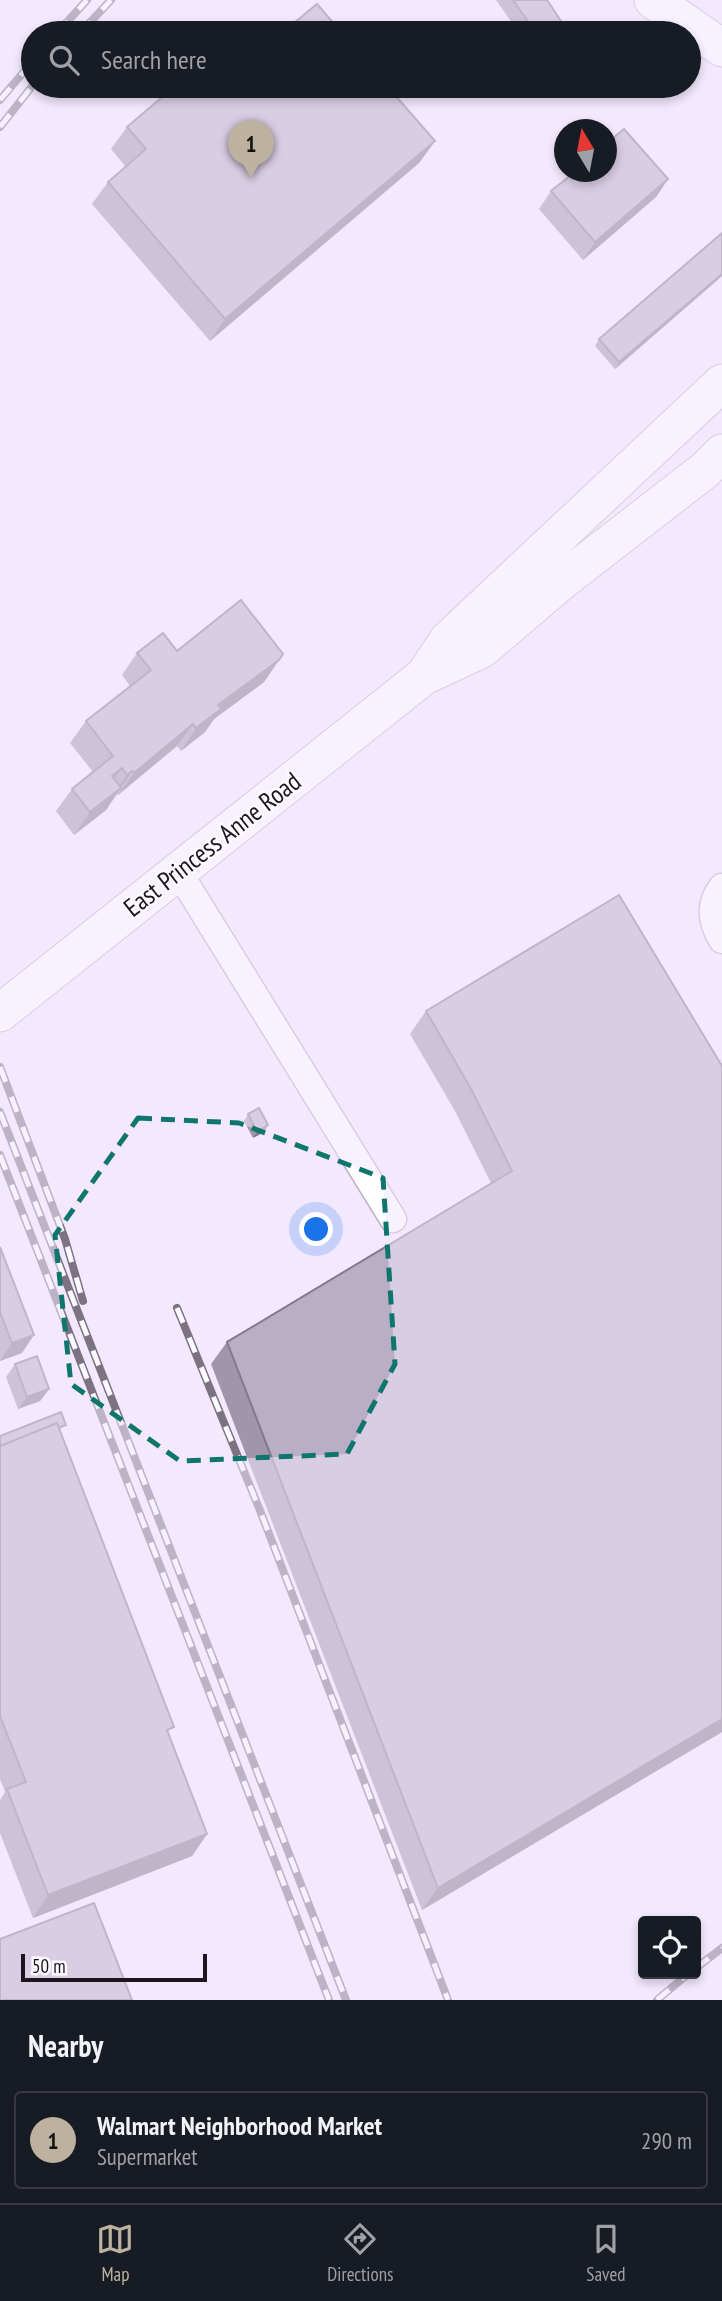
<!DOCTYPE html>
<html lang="en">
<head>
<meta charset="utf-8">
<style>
  :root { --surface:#171b24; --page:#242831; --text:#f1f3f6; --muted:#9ea1a6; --line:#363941; --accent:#bcb29f }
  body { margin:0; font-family:"PT Sans Narrow",sans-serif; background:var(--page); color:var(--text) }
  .controls { position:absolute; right:21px; bottom:21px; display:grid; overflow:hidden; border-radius:7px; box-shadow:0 4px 10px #0003 }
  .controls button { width:63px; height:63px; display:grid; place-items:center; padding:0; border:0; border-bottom:2px solid var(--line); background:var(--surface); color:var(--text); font:35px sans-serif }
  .compass { position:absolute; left:554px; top:119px; width:63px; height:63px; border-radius:50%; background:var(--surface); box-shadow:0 4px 10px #0003; rotate:350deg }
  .scale { position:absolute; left:21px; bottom:18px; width:186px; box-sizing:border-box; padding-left:7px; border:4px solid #1a151e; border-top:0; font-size:19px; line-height:24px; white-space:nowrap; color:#1a151e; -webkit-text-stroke:5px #fcfaff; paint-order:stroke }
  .you { position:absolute; left:317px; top:1230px; width:24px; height:24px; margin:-18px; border:5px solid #fff; border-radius:50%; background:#1a73e8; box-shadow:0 0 0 10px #1a73e833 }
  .badge { display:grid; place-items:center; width:46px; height:46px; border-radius:50%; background:var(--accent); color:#111; font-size:23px; font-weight:700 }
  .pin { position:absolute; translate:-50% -58px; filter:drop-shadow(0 2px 4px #0008) }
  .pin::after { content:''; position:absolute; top:37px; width:24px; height:21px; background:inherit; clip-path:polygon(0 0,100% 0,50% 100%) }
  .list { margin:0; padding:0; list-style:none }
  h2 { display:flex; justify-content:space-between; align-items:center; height:91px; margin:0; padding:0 28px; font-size:30px }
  h2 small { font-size:23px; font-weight:400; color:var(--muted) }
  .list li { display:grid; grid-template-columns:46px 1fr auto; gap:21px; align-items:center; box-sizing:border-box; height:98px; margin:0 14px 14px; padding:0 14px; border:2px solid var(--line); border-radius:7px }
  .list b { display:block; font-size:26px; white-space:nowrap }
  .list p { margin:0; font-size:23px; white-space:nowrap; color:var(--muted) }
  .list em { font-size:23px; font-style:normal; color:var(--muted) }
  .icon { flex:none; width:38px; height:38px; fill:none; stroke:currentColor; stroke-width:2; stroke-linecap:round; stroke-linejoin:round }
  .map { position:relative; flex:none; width:722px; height:2000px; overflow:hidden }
  .search { position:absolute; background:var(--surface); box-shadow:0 4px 10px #0003; left:21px; right:21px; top:21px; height:77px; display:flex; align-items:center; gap:18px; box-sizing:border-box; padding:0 24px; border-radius:38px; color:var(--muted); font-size:26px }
  .sheet { height:203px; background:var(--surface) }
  nav { display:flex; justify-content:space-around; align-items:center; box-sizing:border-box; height:98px; border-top:2px solid var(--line); background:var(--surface); font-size:19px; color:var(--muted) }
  nav a { display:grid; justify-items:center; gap:4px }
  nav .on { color:var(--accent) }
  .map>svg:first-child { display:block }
</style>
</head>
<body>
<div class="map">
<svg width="722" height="2000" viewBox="0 0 722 2000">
  <rect width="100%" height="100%" fill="#f3e8fd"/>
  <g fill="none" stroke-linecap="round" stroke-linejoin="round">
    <defs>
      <path id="street" d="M178 871 393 1219
        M722 887C708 905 711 922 722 940"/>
      <path id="secondary" d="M653 0 722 48
        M426 673 448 640 722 383
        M0 1013 424 676 482 649 563 580 705 470 722 453"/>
    </defs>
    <use href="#street" stroke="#baadc5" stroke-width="29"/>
    <use href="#secondary" stroke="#baadc5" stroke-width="39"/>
    <use href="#street" stroke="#fff" stroke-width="26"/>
    <use href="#secondary" stroke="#fff" stroke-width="37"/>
    <defs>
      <path id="rail" d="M57 33 87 0
        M80 33 111 0
        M0 100 33 61
        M0 127 33 85
        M0 1067 65 1239 83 1301
        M0 1112 346 2000
        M0 1155 329 2000
        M177 1308 261 1513 448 2000
        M696 1968 722 1948
        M657 2000 688 1974"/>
    </defs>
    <use href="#rail" stroke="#7b7382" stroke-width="8"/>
    <use href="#rail" stroke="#fcfaff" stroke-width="5" stroke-dasharray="16" stroke-linecap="butt"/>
  </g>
  <path fill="#a095aa" d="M496 0H547L552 33H519Z
    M211 95 435 141 419 163 210 341 92 204 108 182 126 167 111 149 127 127Z
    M668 179 656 197 583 260 539 209 551 191Z
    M722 233V276L615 369 595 346 599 339Z
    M177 651 283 654 264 682 214 719 205 732 181 751 177 746 118 795 117 794 106 810 74 835 56 811 72 789 93 772 70 743 86 721 130 686 122 675 137 653Z
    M426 1011 722 1066V1732L422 1910 211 1364 227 1342 491 1183 455 1111 410 1034Z
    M248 1114 268 1125 264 1132 253 1138 244 1121Z
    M0 1247 22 1353 0 1361Z
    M15 1364 49 1389 40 1401 18 1409 6 1377Z
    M61 1432 169 1735 207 1834 192 1856 33 1918 0 1833V1800L5 1792 0 1779V1436Z"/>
  <path fill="#82798b" d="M561 21 552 33H542Z
    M435 141 419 163 210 341 225 319Z
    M668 179 656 197 583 260 595 242Z
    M722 274V276L615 369 619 362Z
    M279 660 264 682 214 719 205 732 181 751 196 728 218 705Z
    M193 724 177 746 118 795 134 773Z
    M122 768 106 790 112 776Z
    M132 771 106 810 74 835 90 812 114 793 127 775Z
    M268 1125 264 1132 253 1138 257 1132Z
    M34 1335 22 1353 0 1361 12 1343Z
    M49 1389 40 1401 18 1409 27 1397Z
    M722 1719V1732L422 1910 438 1888Z
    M207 1834 192 1856 33 1918 48 1895Z"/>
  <path fill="#baadc6" stroke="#82798b" stroke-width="2" d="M513 0H547L561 21 542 33H536Z
    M317 4 342 33H282Z
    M175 86H203L211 95 221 86H387L435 141 225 319 108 182 146 149 127 127Z
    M624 129 668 179 595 242 551 191 575 172H606V144Z
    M722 233V274L619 362 599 339Z
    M241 600 283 654 279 660 218 705 221 709 196 728 193 724 134 773 132 771 127 775 122 768 112 776 121 788 90 812 72 789 113 756 86 721 151 670 137 653 163 633 177 651Z
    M619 895 722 1066V1719L438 1888 227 1342 512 1171 471 1089 426 1011Z
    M259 1108 268 1125 257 1132 248 1114Z
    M0 1247 34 1335 12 1343 0 1312Z
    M37 1356 49 1389 27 1397 15 1364Z
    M61 1412 66 1425 59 1428 57 1423 0 1446V1436Z
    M57 1423 174 1727 167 1730 207 1834 48 1895 7 1789 26 1782 0 1716V1446Z
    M94 1903 132 2000H0V1939Z"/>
  <path d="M0 0H722V2000H0ZM138 1118 239 1123 383 1178 395 1364 347 1454 180 1461 71 1384 55 1235Z" fill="#f3e8fd" fill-opacity=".55" fill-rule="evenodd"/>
  <path fill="none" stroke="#0f766e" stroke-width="5" stroke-dasharray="14 9" stroke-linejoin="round" d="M138 1118 239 1123 383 1178 395 1364 347 1454 180 1461 71 1384 55 1235Z"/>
  <g text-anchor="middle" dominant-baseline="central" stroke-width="5" stroke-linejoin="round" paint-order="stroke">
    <g font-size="26" fill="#1a151e" stroke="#fcfaff">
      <text transform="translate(212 844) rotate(-38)">East Princess Anne Road</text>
    </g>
  </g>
</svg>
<div class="controls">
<button><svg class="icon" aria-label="locate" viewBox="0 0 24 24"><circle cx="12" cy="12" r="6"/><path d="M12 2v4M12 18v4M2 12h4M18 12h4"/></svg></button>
</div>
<svg class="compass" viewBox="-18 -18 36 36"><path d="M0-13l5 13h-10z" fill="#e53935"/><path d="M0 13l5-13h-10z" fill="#9ea1a6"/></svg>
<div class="scale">50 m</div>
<div class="you"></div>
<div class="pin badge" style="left:251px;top:178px">1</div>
<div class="search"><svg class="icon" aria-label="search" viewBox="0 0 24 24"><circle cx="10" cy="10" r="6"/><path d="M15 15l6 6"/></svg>Search here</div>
</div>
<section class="sheet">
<h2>Nearby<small></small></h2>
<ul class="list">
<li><span class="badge">1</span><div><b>Walmart Neighborhood Market</b><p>Supermarket</p></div><em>290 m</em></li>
</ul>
</section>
<nav>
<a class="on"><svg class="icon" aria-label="map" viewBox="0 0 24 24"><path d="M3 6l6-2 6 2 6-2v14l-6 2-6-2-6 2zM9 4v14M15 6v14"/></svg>Map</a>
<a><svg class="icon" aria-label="directions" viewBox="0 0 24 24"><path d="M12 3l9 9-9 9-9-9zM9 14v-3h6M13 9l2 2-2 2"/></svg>Directions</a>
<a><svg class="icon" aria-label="saved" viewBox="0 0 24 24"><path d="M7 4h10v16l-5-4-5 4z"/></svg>Saved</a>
</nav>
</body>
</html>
